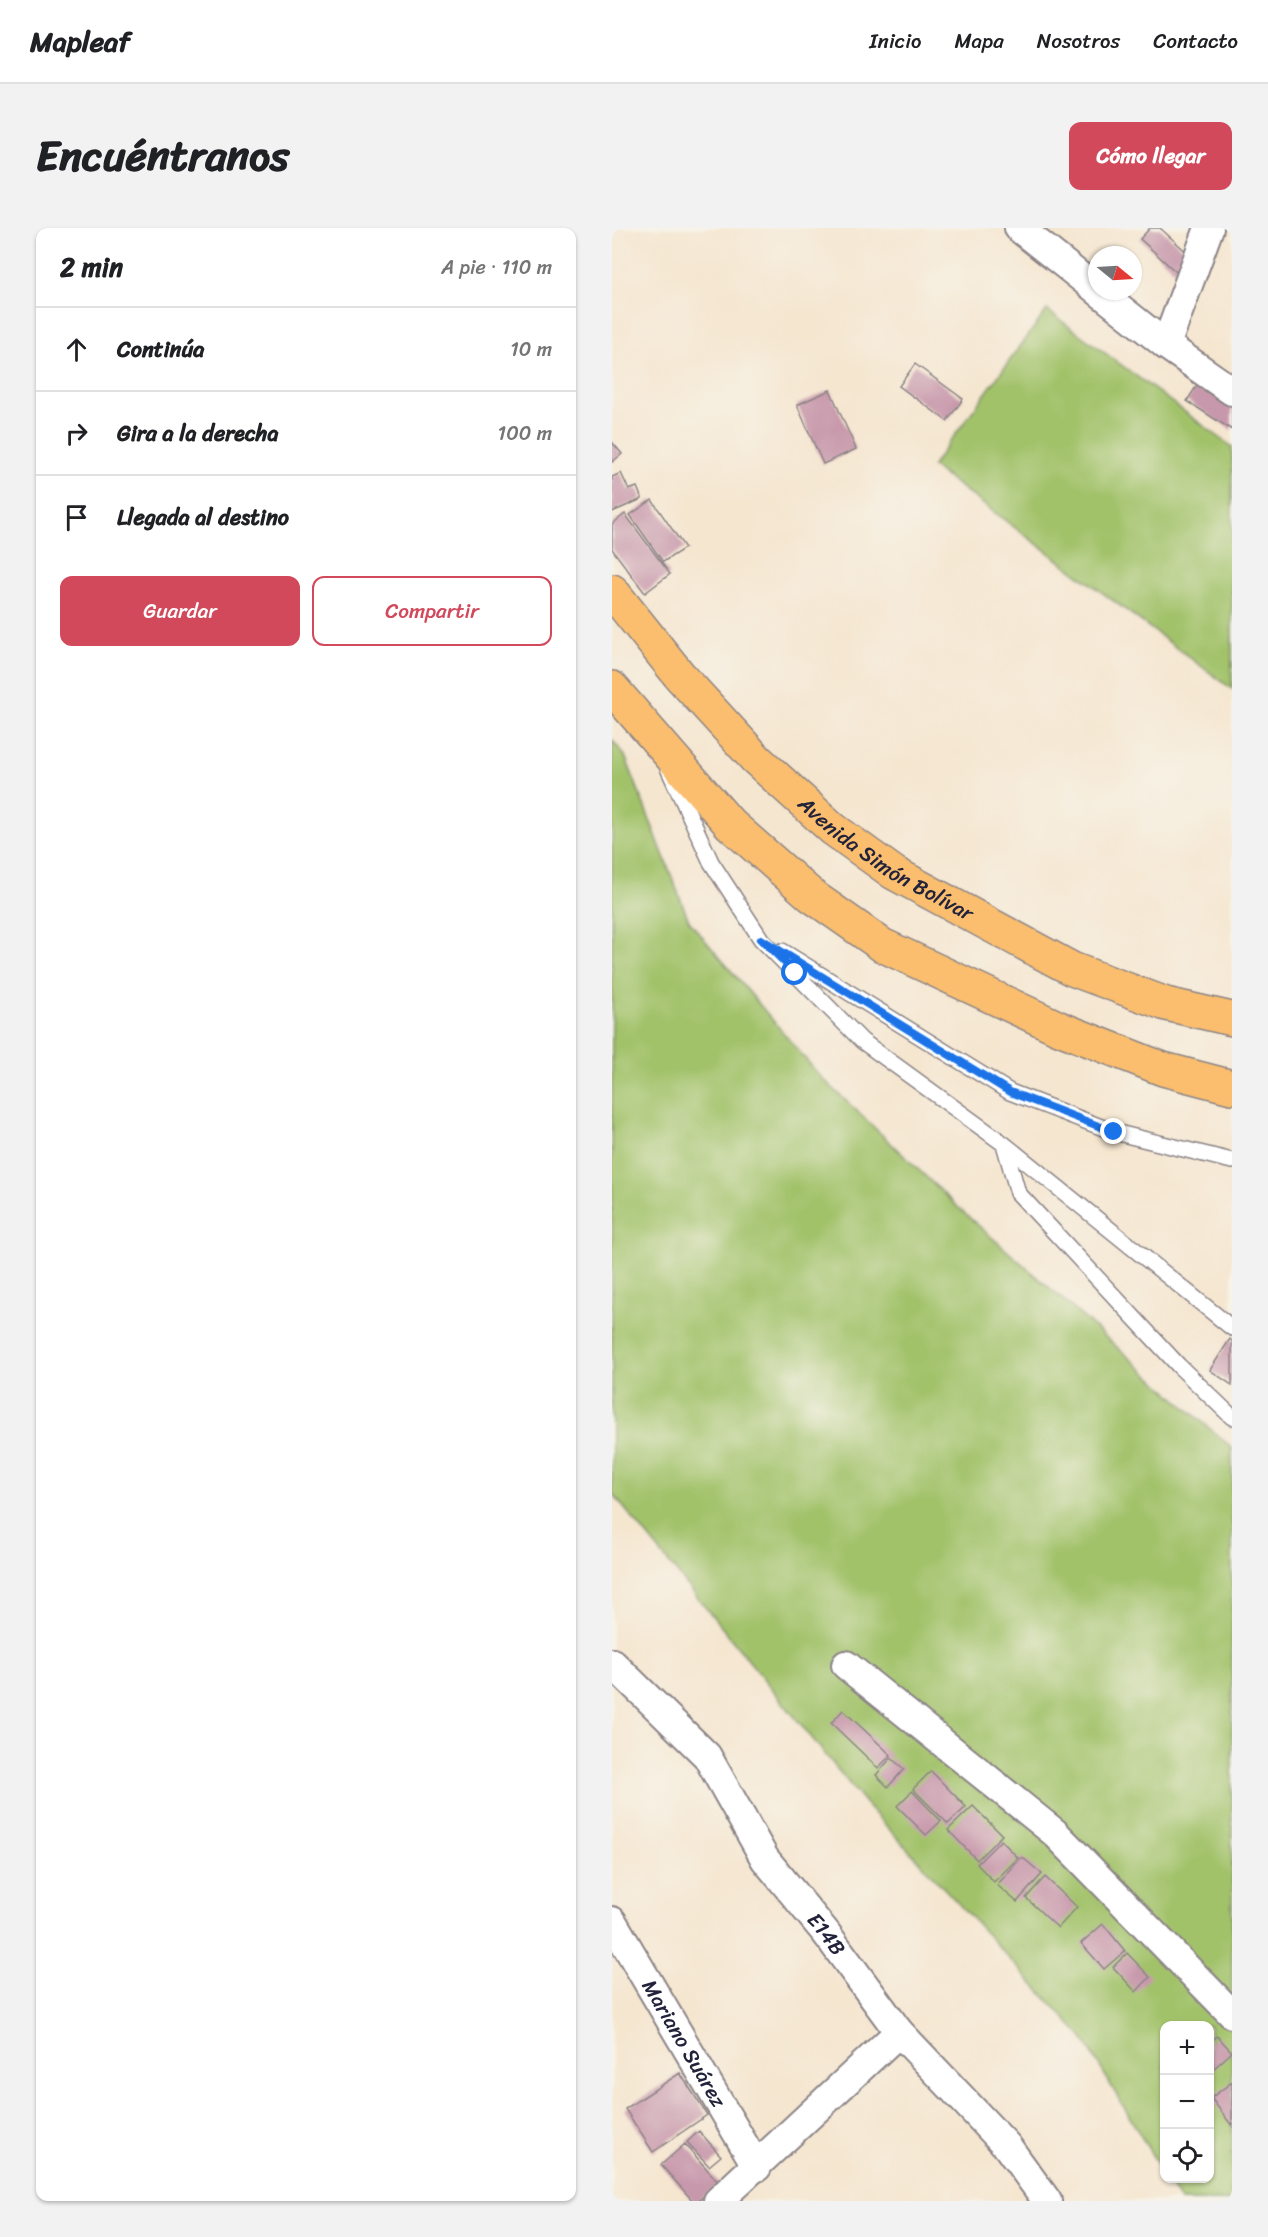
<!DOCTYPE html>
<html lang="es">
<head>
<meta charset="utf-8">
<style>
  :root { --surface:#fff; --page:#f2f2f2; --text:#202124; --muted:#757577; --line:#e0e0e0; --accent:#d1495b }
  body { margin:0; font-family:Sriracha,sans-serif; background:var(--page); color:var(--text) }
  .controls { position:absolute; right:18px; bottom:18px; display:grid; overflow:hidden; border-radius:12px; box-shadow:0 2px 4px #0004 }
  .controls button { width:54px; height:54px; display:grid; place-items:center; padding:0; border:0; border-bottom:2px solid var(--line); background:var(--surface); color:var(--text); font:30px sans-serif }
  .compass { position:absolute; left:476px; top:18px; width:54px; height:54px; border-radius:50%; background:var(--surface); box-shadow:0 2px 4px #0004; rotate:108deg }
  .stop { position:absolute; width:18px; height:18px; margin:-14px; border:4px solid #1a73e8; border-radius:50%; background:#fff }
  .stop.end { background:#1a73e8; border-color:#fff; box-shadow:0 2px 6px #0008 }
  .list { margin:0; padding:0; list-style:none }
  h2 { display:flex; justify-content:space-between; align-items:center; height:78px; margin:0; padding:0 24px; font-size:26px }
  h2 small { font-size:20px; font-weight:400; color:var(--muted) }
  .list li { display:grid; grid-template-columns:39px 1fr auto; gap:18px; align-items:center; box-sizing:border-box; height:84px; padding:0 24px; border-top:2px solid var(--line) }
  .list b { display:block; font-size:22px; white-space:nowrap }
  .list em { font-size:20px; font-style:normal; color:var(--muted) }
  .actions { display:flex; gap:12px; padding:18px 24px }
  .actions a { flex:1; padding:14px 0; border:2px solid var(--accent); border-radius:12px; text-align:center; font-size:21px; color:var(--accent) }
  .actions .main { background:var(--accent); color:#fff }
  .icon { flex:none; width:33px; height:33px; fill:none; stroke:currentColor; stroke-width:2; stroke-linecap:round; stroke-linejoin:round }
  .map { position:relative; flex:none; width:620px; height:1973px; overflow:hidden; border-radius:12px }
  header { display:flex; align-items:center; gap:36px; box-sizing:border-box; height:84px; padding:0 30px; background:var(--surface); border-bottom:2px solid var(--line) }
  header strong { font-size:28px }
  nav { display:flex; gap:33px; margin-inline-start:auto; font-size:21px }
  .intro { display:flex; align-items:center; justify-content:space-between; box-sizing:border-box; height:144px; padding:0 36px }
  h1 { margin:0; font-size:42px }
  .button { padding:15px 27px; border-radius:12px; background:var(--accent); color:#fff; font-size:21px; font-weight:700 }
  main { display:flex; gap:36px; padding:0 36px }
  aside { flex:1; background:var(--surface); border-radius:12px; box-shadow:0 2px 4px #0004 }
  .map>svg:first-child { display:block }
</style>
</head>
<body>
<header>
<strong>Mapleaf</strong>
<nav><a>Inicio</a><a>Mapa</a><a>Nosotros</a><a>Contacto</a></nav>
</header>
<div class="intro"><h1>Encuéntranos</h1><a class="button">Cómo llegar</a></div>
<main>
<aside>
<h2>2 min<small>A pie · 110 m</small></h2>
<ul class="list">
<li><svg class="icon" aria-label="ahead" viewBox="0 0 24 24"><path d="M12 20V5M6 11l6-6 6 6"/></svg><div><b>Continúa</b></div><em>10 m</em></li>
<li><svg class="icon" aria-label="right" viewBox="0 0 24 24"><path d="M7 20v-9h11M14 6l5 5-5 5"/></svg><div><b>Gira a la derecha</b></div><em>100 m</em></li>
<li><svg class="icon" aria-label="arrive" viewBox="0 0 24 24"><path d="M6 21V4h12l-3 4 3 4H6"/></svg><div><b>Llegada al destino</b></div></li>
</ul>
<div class="actions"><a class="main">Guardar</a><a>Compartir</a></div>
</aside>
<div class="map">
<svg width="620" height="1973" viewBox="0 0 620 1973">
  <rect width="100%" height="100%" fill="#f7f3e8"/>
  <filter id="ink" filterUnits="userSpaceOnUse"><feTurbulence type="fractalNoise" baseFrequency=".0167" numOctaves="2"/><feDisplacementMap in="SourceGraphic" scale="12" xChannelSelector="R" yChannelSelector="G"/><feConvolveMatrix kernelMatrix="1 2 1 2 8 2 1 2 1" color-interpolation-filters="sRGB"/></filter>
  <filter id="wash" filterUnits="userSpaceOnUse"><feTurbulence type="fractalNoise" baseFrequency=".008" numOctaves="4" result="noise"/><feDisplacementMap in="SourceGraphic" scale="24" xChannelSelector="R" yChannelSelector="G"/><feGaussianBlur stdDeviation="1.35" result="paint"/><feColorMatrix in="noise" values="0 0 0 0 0 0 0 0 0 0 0 0 0 0 0 0 0 1.4 0 .05"/><feComposite in="paint" operator="in"/></filter>
  <g filter="url(#wash)">
    <rect width="100%" height="100%" fill="#f5e6d0"/>
    <path fill="#a2c26a" stroke="#627252" stroke-width="1.5" d="M435 82 620 219V461L320 238Z
      M0 512 13 528 77 693 207 847 351 984 620 1220V1973H568L554 1951 598 1950V1798H552V1947L471 1810 253 1575 0 1265Z"/>
    <g id="blocks">
      <path fill="#c798ab" d="M538 0H548L579 28 564 44 528 11Z
        M303 136 351 171 335 193 287 158Z
        M591 148 620 167V202L575 173Z
        M218 162 244 221 211 236 185 177Z
        M0 214 10 226 0 234Z
        M9 245 17 262 25 259 30 271 0 284V249Z
        M40 272 73 320 51 334 18 287Z
        M13 286 58 346 33 365 0 321V296Z
        M618 1111 620 1113V1157L598 1142Z
        M231 1482 279 1527 266 1540 219 1495Z
        M279 1530 292 1541 276 1559 264 1547Z
        M319 1543 354 1579 336 1596 301 1561Z
        M300 1563 329 1593 314 1607 285 1578Z
        M361 1578 390 1607 365 1632 336 1602Z
        M389 1612 406 1630 382 1654 365 1636Z
        M410 1629 430 1646 405 1674 385 1657Z
        M433 1649 465 1679 446 1700 414 1670Z
        M491 1696 513 1723 492 1741 469 1715Z
        M515 1725 538 1749 524 1764 501 1739Z
        M605 1808 620 1824 598 1844V1814Z
        M68 1845 95 1887 41 1924 13 1881Z
        M620 1854V1898L599 1870Z
        M87 1903 109 1928 97 1938 75 1914Z
        M73 1916 107 1955 86 1973H81L49 1937Z"/>
    </g>
  </g>
  <g filter="url(#ink)">
    <use href="#blocks" fill-opacity="0" stroke="#8c8486" stroke-width="1.5"/>
    <g fill="none" stroke-linecap="round" stroke-linejoin="round">
      <defs>
        <path id="lane" d="M56 540 99 634 149 711 250 813 392 916 620 1100
          M170 723 398 864 502 904 620 933
          M392 916 406 965 567 1138 620 1189"/>
        <g id="street">
          <path d="M407 0 485 62"/>
          <path d="M486 63 554 117 620 163"/>
          <path d="M554 117 597 0"/>
          <path id="s1" d="M0 1435 95 1528 153 1631 214 1705 287 1804 395 1918 435 1973"/>
          <path d="M234 1437 443 1605 620 1786"/>
          <path id="s2" d="M0 1693 145 1939"/>
          <path d="M106 1973 287 1804"/>
        </g>
        <g id="highway">
          <path id="s3" d="M0 363 68 448 144 531 221 601 282 645 460 741 554 776 620 791"/>
          <path d="M0 460 118 596 200 668 270 717 447 800 551 841 620 859"/>
        </g>
      </defs>
      <use href="#lane" stroke="#8c8486" stroke-width="18"/>
      <use href="#street" stroke="#8c8486" stroke-width="32"/>
      <use href="#highway" stroke="#8c8486" stroke-width="36"/>
      <use href="#lane" stroke="#fff" stroke-width="15"/>
      <use href="#street" stroke="#fff" stroke-width="28"/>
      <use href="#highway" stroke="#fabe6e" stroke-width="33"/>
    </g>
  </g>
  <g fill="none" stroke-linecap="round" stroke-linejoin="round" filter="url(#ink)">
    <path stroke="#1a73e8" stroke-width="8" d="M183 745 149 711 398 864 502 904"/>
  </g>
  <g text-anchor="middle" dominant-baseline="central" stroke-width="6" stroke-linejoin="round" paint-order="stroke">
    <g font-size="21" fill="#22223b" stroke="#f7f3e8">
      <text stroke="none"><textPath href="#s3" startOffset="386">Avenida Simón Bolívar</textPath></text>
      <text stroke="none"><textPath href="#s1" startOffset="348">E14B</textPath></text>
      <text stroke="none"><textPath href="#s2" startOffset="142">Mariano Suárez</textPath></text>
    </g>
  </g>
</svg>
<div class="controls">
<button>+</button>
<button>−</button>
<button><svg class="icon" aria-label="locate" viewBox="0 0 24 24"><circle cx="12" cy="12" r="6"/><path d="M12 2v4M12 18v4M2 12h4M18 12h4"/></svg></button>
</div>
<svg class="compass" viewBox="-18 -18 36 36"><path d="M0-13l5 13h-10z" fill="#e53935"/><path d="M0 13l5-13h-10z" fill="#757577"/></svg>
<div class="stop" style="left:183px;top:745px"></div>
<div class="stop end" style="left:502px;top:904px"></div>
</div>
</main>
</body>
</html>
